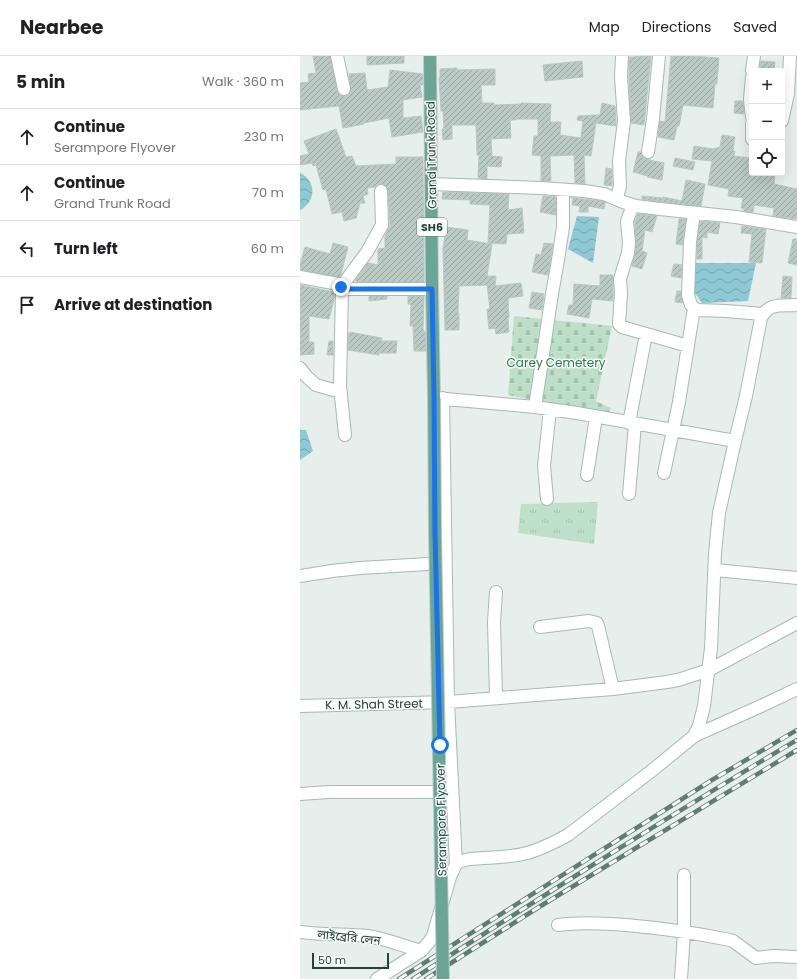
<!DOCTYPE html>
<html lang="en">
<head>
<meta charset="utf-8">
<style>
  :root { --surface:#fff; --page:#f2f2f2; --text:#202124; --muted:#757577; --line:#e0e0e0 }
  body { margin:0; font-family:Poppins,"Noto Sans Bengali",sans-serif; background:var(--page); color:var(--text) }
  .controls { position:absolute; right:12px; top:12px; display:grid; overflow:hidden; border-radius:4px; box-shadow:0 4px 16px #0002 }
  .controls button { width:36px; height:36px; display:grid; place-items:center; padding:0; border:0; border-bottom:1px solid var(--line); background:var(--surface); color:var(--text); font:20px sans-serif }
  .scale { position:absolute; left:12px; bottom:10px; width:77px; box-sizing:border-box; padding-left:4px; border:2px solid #24423a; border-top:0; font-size:11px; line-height:14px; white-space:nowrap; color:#24423a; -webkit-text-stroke:3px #f7fbf9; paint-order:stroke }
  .stop { position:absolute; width:12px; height:12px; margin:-9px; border:3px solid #1a73e8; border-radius:50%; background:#fff }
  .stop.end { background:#1a73e8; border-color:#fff; box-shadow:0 1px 4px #0008 }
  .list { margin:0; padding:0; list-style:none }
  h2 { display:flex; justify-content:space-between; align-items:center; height:52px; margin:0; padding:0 16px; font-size:17px }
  h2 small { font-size:13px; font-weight:400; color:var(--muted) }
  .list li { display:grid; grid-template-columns:26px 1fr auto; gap:12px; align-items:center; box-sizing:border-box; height:56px; padding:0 16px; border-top:1px solid var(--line) }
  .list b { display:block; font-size:15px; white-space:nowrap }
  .list p { margin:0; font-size:13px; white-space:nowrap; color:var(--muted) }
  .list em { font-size:13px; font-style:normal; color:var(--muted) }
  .icon { flex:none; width:22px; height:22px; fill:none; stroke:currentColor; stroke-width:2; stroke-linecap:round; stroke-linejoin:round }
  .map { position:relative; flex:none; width:497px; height:923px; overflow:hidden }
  header { display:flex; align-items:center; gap:24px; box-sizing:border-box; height:56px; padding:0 20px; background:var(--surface); border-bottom:1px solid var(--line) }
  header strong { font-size:19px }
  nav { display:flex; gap:22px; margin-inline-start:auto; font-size:14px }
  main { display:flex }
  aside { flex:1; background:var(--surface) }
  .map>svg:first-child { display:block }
</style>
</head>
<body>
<header>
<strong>Nearbee</strong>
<nav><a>Map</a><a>Directions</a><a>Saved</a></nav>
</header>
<main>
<aside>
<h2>5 min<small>Walk · 360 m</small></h2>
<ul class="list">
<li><svg class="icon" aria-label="ahead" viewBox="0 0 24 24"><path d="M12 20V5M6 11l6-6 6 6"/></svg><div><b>Continue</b><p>Serampore Flyover</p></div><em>230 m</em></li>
<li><svg class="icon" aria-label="ahead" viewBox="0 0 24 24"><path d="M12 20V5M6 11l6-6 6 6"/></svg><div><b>Continue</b><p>Grand Trunk Road</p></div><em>70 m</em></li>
<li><svg class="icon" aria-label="left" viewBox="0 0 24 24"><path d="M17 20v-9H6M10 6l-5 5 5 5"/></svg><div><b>Turn left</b></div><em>60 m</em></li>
<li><svg class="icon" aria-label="arrive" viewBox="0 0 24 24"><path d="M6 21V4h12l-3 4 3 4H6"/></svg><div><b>Arrive at destination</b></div></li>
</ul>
</aside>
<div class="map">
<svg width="497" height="923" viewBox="0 0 497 923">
  <defs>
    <pattern id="cemetery-stones" width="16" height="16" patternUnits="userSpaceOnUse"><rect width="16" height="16" fill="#bfe0c8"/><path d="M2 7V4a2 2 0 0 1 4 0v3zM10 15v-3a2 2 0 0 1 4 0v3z" fill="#a4c1ad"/></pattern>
    <pattern id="park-tufts" width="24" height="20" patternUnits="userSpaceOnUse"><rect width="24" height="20" fill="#bfe0c8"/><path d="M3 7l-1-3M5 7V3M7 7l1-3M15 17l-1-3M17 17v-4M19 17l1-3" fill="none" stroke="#a4c1ad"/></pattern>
    <pattern id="water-waves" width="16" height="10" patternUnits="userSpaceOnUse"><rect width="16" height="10" fill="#8ec9d4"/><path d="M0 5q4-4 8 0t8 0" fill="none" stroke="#74a5ad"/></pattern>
    <pattern id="building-hatch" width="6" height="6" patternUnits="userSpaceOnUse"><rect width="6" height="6" fill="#bbcac4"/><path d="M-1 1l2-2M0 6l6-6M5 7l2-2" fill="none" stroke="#98a6a0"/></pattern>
  </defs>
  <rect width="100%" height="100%" fill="#e6efeb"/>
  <path fill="url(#cemetery-stones)" d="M214 260 312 270 296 345 311 352 308 359 208 339Z"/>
  <path fill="url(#park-tufts)" d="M298 446 294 488 218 477 221 448Z"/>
  <path fill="url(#water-waves)" d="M0 117C17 125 16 146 0 154Z
    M277 160 299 161 293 207 268 193Z
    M394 207H456L448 245 402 247 392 233Z
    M0 374H6L13 395 0 404Z"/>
  <path fill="url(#building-hatch)" stroke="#b8c9c2" d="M13 0H30L37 35 39 38 42 40H46L49 39 51 35 49 18 65 17 67 34 88 31 90 14 123 18V29H120L122 41 103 44V62L121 60 123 76 92 81 89 62 64 67V68L43 72 39 50 0 54V27L9 26 8 18 16 17Z
    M67 0H104V7L67 9Z
    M335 0H351L344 69 331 67 329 21V1H335Z
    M371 0H391L419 2 417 28H415L413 52 383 49 379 70H377L374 84 358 81 360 65 365 66Z
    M282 5 283 21 245 25 243 9Z
    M461 5 475 6 474 15H460Z
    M157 12V14L195 13V29H181L182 47H194V49L221 48V47L251 48 250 66H261L260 79 281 82 283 65 277 64 278 60 295 59H300L302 47 315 50 316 65V70L296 67 291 100 284 99 285 128 275 127 274 99 250 100 251 125H241V100L232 99 234 80H238V63H216V64H210L211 82 191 83 192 100 202 101 201 111 187 110V123L178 122 179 99H177L176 69H152V83L143 84 142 73H144L143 55H141L139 22H140V13Z
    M435 45H443L444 58 434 57Z
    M36 73 46 101 52 100 56 110 96 108V101H123L124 211V226H67L55 225 68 207 78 209V193L85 192V180L86 178 90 169 88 135 87 131 84 128H77L75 131 67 132 68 138 63 140 65 147H60L56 162 44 165 42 156 32 158 26 133 23 134 16 109 13 110 12 107 0 109V100L9 98 4 85Z
    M422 79 435 81 433 95H435L434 100 452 102V117H469L475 118 474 128 497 133V163L473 160 474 152 454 149 453 156 444 155V153L441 152 443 142 428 140 429 133 408 129 412 105 392 103 394 90 413 93 420 91Z
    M338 96H341L343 102 346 103H349V104L364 107 362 124 347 121 348 120 333 116Z
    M375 102 395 106 393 114 373 110Z
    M306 112 312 113V130L304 129Z
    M386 124 405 128 401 150 362 146 363 141 382 145Z
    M143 136 209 138 208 154 222 152 224 177 207 178 206 188 188 187 190 149 170 148V144L142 143Z
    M243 140 256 141V159L240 156Z
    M342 140 362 142 361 146 342 143Z
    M273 142 302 145 305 146 304 153 288 150V156H279L280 150 272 149Z
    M338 158 357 160 352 176 345 174 342 195 347 197 342 213 332 210 335 198 336 186 335 166Z
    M379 163H386L382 189 376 188Z
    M400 165 420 167 418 178 407 176V182L402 181V203H397V187Z
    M442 170 466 173 462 207 449 206 452 178 441 177Z
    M146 171 168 174 167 184 192 188 187 220H196L195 230 221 227 223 240 208 242 209 261H208L209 276 196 278 195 272 189 273 187 253H190L187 229 159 230 158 257H159V274H145L143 193Z
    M493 183H497V209L488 207Z
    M33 187 48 191 41 218 39 221 0 214V209L5 191 30 198Z
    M244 187 253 188 248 219 232 216 236 198 241 199Z
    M374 208 382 209 381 222 371 220Z
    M300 219H313V245L292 243 289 262 267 258 269 249H273L274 228 300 230Z
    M483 220 492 221 491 242H481Z
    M0 229 34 236V244L29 263 9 260V286H14V298L0 299Z
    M377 235H381V241L383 247 375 246Z
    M232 236 244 238 242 254 229 252Z
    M69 240H87V243L69 245Z
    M108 240H124L123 275H125L126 295H114L113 270H110L111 248H108Z
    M49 276 82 282 81 285H97L96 297H79V299L48 294Z
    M29 285H33V299H27Z"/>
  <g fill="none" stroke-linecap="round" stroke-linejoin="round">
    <defs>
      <path id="street" d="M37 0 44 33
        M452 15 454 0
        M452 21 450 43 452 61
        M482 65 488 38 490 0
        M452 83V67
        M348 96 353 63 359 0
        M131 128 241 132 284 135 304 138 323 146 336 150 360 153 436 161 497 171
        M317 143 320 130 319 105 324 65 321 21 322 0
        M333 149 327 165 329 187 328 197 320 223 321 237 319 268 322 271 388 290
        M394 157 390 186 388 239 391 249 394 252 398 254 426 255 463 258
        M0 221 38 228 42 233 40 330 45 379
        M41 231 67 196 82 169 81 135
        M42 233H132
        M0 312 6 320 16 329 41 336
        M135 342 235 351 277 357 435 385
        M143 342 148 646 156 808
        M235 351 252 238 258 204 263 171V134
        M329 367 346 278
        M364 417 379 346 394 252
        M287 419 296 361
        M329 438 335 368
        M247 443 244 410 250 353
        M415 514 497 522
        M0 520 32 515 60 512 145 507
        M196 536 194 566 196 642
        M240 571 289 565 297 567 298 570 313 633
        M0 650 148 646 313 633 367 626 378 624 409 614 497 567
        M394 680 461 650 497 633
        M0 738 29 736H149
        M258 869C281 866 302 867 326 869 360 872 396 877 430 884L433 885 456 902 473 900 497 901
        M0 876C22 879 45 878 68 880 86 883 104 890 121 895
        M381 923 384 876V819"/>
      <path id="secondary" d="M77 923 121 895 129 886 133 880 150 821 156 808 161 805 170 803C188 801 210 802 227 797 242 793 255 786 268 779L350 716 371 699 394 680 399 670 404 650 411 592 415 497 419 457 435 385 446 340 461 262C469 246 481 250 497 249"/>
      <path id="primary" d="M130 0 132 233 134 342"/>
    </defs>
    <use href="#street" stroke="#a8b8b2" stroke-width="14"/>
    <use href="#secondary" stroke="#a4bbb3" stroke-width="14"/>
    <use href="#primary" stroke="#c2cac8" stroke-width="14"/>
    <use href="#street" stroke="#fff" stroke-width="12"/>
    <use href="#secondary" stroke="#fff" stroke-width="12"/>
    <use href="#primary" stroke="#6aa596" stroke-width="12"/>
    <defs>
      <path id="rail" d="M99 923 412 724 497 674
        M113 923C240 842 367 761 497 684
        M126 923 239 851 497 694"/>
    </defs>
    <use href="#rail" stroke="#5f7d75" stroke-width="4.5"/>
    <use href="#rail" stroke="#f7fbf9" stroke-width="3" stroke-dasharray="9" stroke-linecap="butt"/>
    <defs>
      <path id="primary-bridge" d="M134 342 135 477 143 923"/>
    </defs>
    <use href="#primary-bridge" stroke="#c2cac8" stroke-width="14" stroke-linecap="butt"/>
    <use href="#primary-bridge" stroke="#6aa596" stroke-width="12"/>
  </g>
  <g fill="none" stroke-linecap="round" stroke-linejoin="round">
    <path stroke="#1a73e8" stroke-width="5" d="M41 231 42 233H132L134 342 135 477 140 689"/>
  </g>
  <g text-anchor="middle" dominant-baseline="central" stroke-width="3" stroke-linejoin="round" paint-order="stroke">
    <rect fill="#f7fbf9" stroke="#637a73" stroke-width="1" x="117" y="162" width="30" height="18" rx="3"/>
    <g font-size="11" font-weight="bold" fill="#24423a">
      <text x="132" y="171">SH6</text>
    </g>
    <g font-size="12" fill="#24423a" stroke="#f7fbf9">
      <text transform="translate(131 99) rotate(-91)">Grand Trunk Road</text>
      <text transform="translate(74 648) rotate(-1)">K. M. Shah Street</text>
      <text transform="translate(141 764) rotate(-91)">Serampore Flyover</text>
      <text transform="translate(49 881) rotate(6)">লাইব্রেরি লেন</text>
    </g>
    <g font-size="12" fill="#2d7a4b" stroke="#f7fbf9">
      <text x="256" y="306">Carey Cemetery</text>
    </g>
  </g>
</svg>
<div class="controls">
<button>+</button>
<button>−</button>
<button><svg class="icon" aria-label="locate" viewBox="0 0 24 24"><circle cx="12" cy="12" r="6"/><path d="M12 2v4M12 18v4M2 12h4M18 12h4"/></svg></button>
</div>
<div class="scale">50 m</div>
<div class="stop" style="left:140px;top:689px"></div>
<div class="stop end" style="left:41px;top:231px"></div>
</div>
</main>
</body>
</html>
